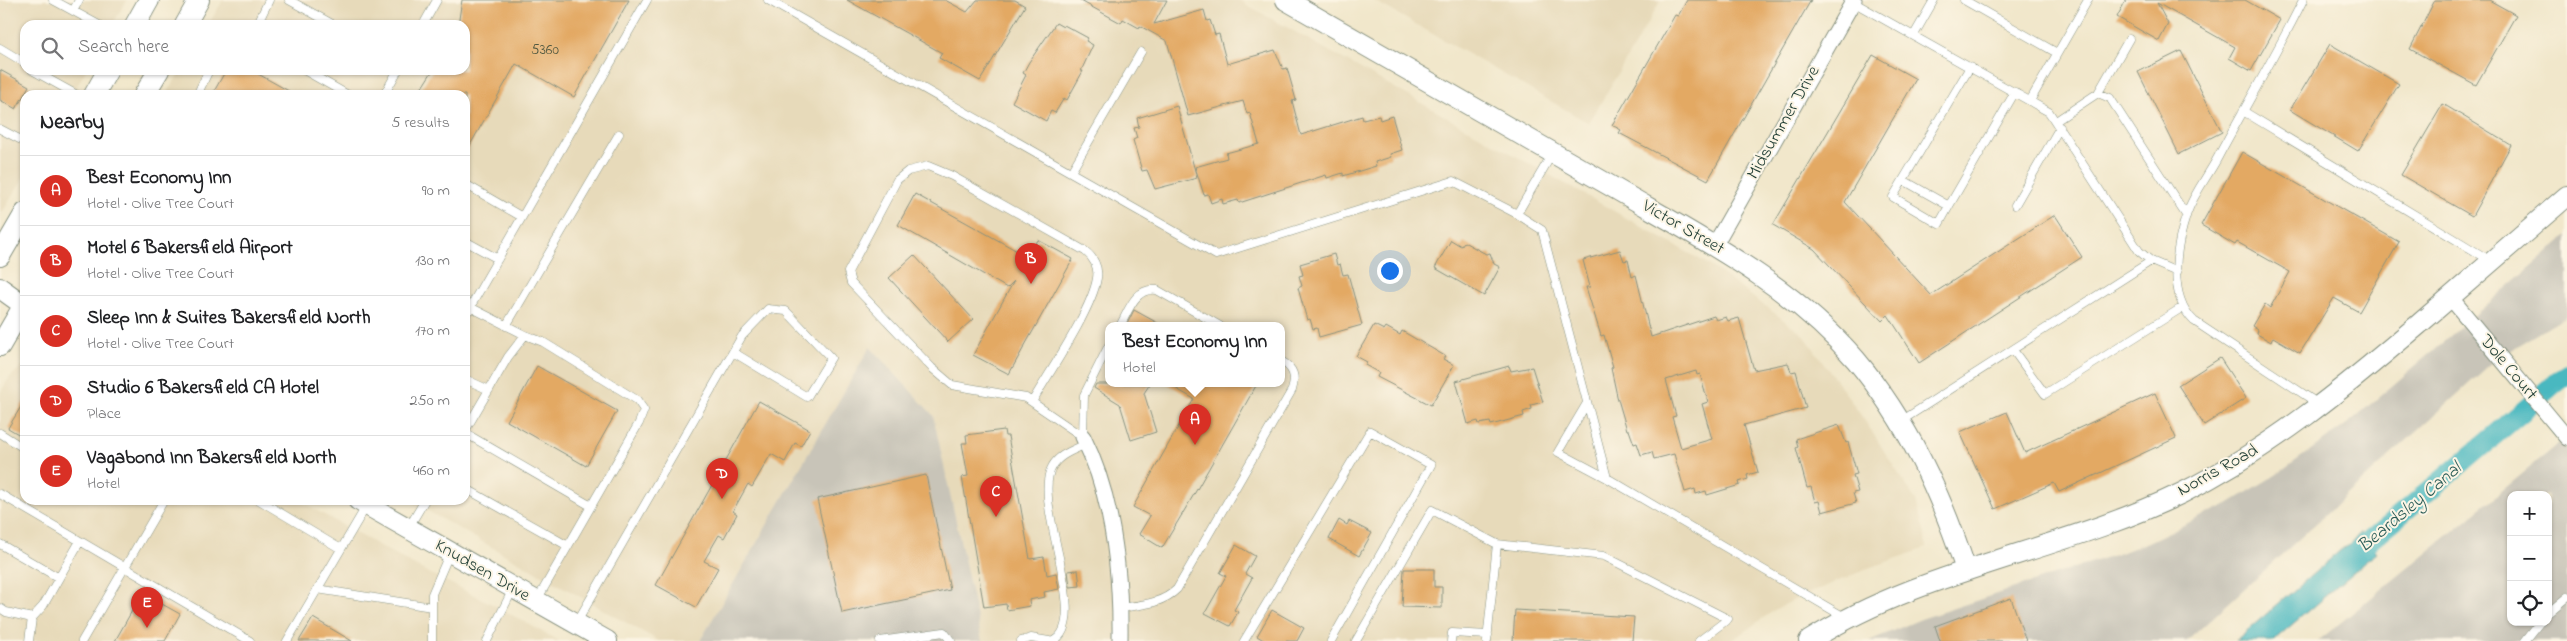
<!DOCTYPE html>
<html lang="en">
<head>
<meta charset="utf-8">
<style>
  :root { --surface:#fff; --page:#f2f2f2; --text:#202124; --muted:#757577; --line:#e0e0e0; --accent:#d93025 }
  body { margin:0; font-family:"Indie Flower",sans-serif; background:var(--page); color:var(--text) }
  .controls { position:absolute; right:15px; bottom:15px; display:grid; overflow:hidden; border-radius:10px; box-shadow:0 1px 4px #0004 }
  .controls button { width:45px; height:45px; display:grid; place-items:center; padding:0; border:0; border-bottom:1px solid var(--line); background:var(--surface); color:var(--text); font:25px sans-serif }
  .you { position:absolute; left:1389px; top:270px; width:18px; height:18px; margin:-12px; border:4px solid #fff; border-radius:50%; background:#1a73e8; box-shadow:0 0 0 8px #1a73e833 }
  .badge { display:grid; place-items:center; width:32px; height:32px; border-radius:50%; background:var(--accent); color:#fff; font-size:16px; font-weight:700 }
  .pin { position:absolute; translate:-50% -41px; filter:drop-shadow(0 1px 2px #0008) }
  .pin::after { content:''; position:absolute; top:26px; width:18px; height:15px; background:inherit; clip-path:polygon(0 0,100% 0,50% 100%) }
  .popup { position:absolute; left:1105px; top:322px; width:180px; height:65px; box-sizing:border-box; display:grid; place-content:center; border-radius:10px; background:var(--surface); filter:drop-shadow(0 1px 4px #0005); font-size:16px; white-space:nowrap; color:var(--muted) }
  .popup b { font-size:19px; color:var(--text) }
  .popup::after { content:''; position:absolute; left:50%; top:100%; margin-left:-10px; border:10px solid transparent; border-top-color:var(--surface) }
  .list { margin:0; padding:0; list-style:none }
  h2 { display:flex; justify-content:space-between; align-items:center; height:65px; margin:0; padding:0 20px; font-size:21px }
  h2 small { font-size:16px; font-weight:400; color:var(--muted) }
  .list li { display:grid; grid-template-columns:32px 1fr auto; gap:15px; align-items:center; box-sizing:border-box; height:70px; padding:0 20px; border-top:1px solid var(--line) }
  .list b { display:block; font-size:19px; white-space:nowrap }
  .list p { margin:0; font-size:16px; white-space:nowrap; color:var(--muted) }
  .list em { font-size:16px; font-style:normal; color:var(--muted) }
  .icon { flex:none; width:28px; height:28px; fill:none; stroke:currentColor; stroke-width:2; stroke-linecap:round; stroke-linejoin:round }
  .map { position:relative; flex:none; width:2567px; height:641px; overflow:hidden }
  .search { position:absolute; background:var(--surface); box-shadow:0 1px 4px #0004; left:20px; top:20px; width:450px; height:55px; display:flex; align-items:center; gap:12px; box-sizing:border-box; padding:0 18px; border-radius:15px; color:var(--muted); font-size:19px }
  .panel { position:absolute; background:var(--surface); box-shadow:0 1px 4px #0004; left:20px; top:90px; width:450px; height:415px; border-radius:15px }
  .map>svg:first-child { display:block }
</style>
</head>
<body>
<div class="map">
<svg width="2567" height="641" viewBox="0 0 2567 641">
  <rect width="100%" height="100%" fill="#fcf5e5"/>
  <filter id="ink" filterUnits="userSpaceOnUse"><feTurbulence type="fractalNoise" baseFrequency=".02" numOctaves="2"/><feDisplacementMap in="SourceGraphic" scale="10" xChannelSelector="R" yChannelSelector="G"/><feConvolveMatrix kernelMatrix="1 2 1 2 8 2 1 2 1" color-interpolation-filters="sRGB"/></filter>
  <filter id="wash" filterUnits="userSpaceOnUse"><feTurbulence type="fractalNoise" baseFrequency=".0096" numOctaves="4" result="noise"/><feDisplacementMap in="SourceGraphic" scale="20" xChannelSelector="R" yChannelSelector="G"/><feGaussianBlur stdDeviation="1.12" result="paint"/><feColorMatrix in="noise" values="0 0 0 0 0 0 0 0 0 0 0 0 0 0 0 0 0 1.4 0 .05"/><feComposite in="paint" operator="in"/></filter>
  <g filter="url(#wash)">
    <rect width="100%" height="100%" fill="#f1e7cb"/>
    <path fill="#e7daba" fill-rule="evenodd" d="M0 0H127L112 25H25V70H86L72 95H25V175L0 216Z
      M223 0H1238L1708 264 1804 335 1865 421 1916 501 1925 535 1926 548 1869 568 1800 597 1776 609 1731 641H982L933 415 870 348 700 641H659L408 500H465V95H166L181 70H465V25H208ZM1109 326H1281V384H1109Z
      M1373 0H1661L1589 123Z
      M25 364V500H298L415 566 492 604 559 641H0V393L9 378Z"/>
    <path fill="#c8c4b8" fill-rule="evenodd" d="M2567 236V316L2496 359 2187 641H1869L1921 619 2120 553 2148 542 2228 504 2279 473 2351 421Z
      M870 347 933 415 982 641H700Z
      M2567 437V641H2318L2440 542ZM2511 495H2548V622H2511Z"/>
    <path fill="#49b8c0" stroke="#347a7a" d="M2360 533 2377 552C2370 558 2364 560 2359 567L2273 641H2235L2343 548 2351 544Z"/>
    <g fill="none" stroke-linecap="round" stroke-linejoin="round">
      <path stroke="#49b8c0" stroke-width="20" d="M2347 560 2567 374"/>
    </g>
    <g id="blocks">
      <path fill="#e3a964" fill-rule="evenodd" d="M462 0H629L574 97 516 64 465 154V95H417L433 70H465V25H458Z
        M847 0H945L967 12 977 0H1015L1025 6 980 81 939 58 942 53Z
        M1079 0H1167L1154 24 1204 10 1207 21 1210 20 1215 35 1219 34 1227 64 1275 50 1283 69 1287 68 1296 100 1292 101 1301 135 1362 116 1363 120 1379 116 1380 120 1392 116 1402 150 1390 154 1391 157 1375 162 1376 166 1343 176V173L1327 178 1326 175 1239 203 1238 200 1223 204 1222 199 1211 203 1208 194 1204 195 1195 167 1227 158 1226 153 1259 144 1250 113 1247 114 1243 101 1188 116 1167 41 1140 26 1139 28 1123 19 1121 23Z
        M1687 0H1811L1708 180 1619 133 1621 130 1612 125 1675 15 1678 16Z
        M2126 0H2245L2280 20 2251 71 2229 58 2235 47 2157 3 2168 24 2159 41 2117 17Z
        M2435 0H2489L2516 15 2476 85 2410 49Z
        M1056 23 1063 27 1064 25 1088 38 1086 41 1093 45 1081 71H1083L1067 100 1064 98 1055 113 1051 111 1046 121 1012 102 1026 75 1023 73 1029 62Z
        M2330 44 2399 84 2358 151 2290 110Z
        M2181 51 2222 132 2179 154 2138 72Z
        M1873 55 1916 79 1845 202 1931 295 2055 215 2082 257 1919 363 1888 315 1882 321 1814 249 1773 225Z
        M0 70 29 86 16 109 0 100Z
        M226 70H251L296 95H212Z
        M2443 104 2511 145 2472 216 2401 175Z
        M1177 106 1197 178 1155 189 1147 170 1142 171 1133 140 1137 138 1134 128 1139 127 1137 118Z
        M2242 152 2399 242 2359 312 2334 298 2300 353 2273 337 2271 342 2257 334 2258 330 2252 326 2265 304 2270 308 2290 272 2237 242 2235 245 2201 225Z
        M915 194 1028 257 1038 240 1073 259 1009 374 973 355 1014 281 1007 288 898 225Z
        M1451 240 1461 246 1464 242 1486 254 1490 253 1494 264 1500 267 1484 296 1435 268Z
        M1620 250 1624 261 1628 260 1632 277 1636 275 1651 337 1714 316 1716 320 1726 317 1728 321 1739 318 1754 370 1788 363 1791 372 1796 371 1806 408 1744 425 1758 472 1747 475 1748 479 1739 482 1740 485 1707 495 1706 491 1696 494 1695 489 1685 492 1674 454 1654 459 1652 452 1641 455 1637 443 1634 444 1629 430H1627L1617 396 1611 368 1613 367 1604 335 1601 336 1586 287H1590L1583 260ZM1696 371 1697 375 1700 374 1708 402 1702 404 1712 439 1681 448 1672 417 1676 416 1666 380Z
        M1334 254 1337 265 1340 264 1343 275 1348 274 1362 325 1319 337 1317 328 1313 329 1310 319 1307 320 1298 288 1302 286 1299 276 1303 275 1300 264Z
        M914 255 973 319 948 342 889 278Z
        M1134 310 1163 326H1126Z
        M1374 325 1384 330 1386 327 1400 335 1402 331 1445 356 1443 359 1454 365 1431 405 1377 377 1379 373 1365 365 1367 362 1356 356Z
        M2220 358 2246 398 2204 425 2178 385Z
        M537 366 617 411 586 466 507 421Z
        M1509 366 1511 371 1532 367 1543 402 1531 405 1532 409 1523 412 1524 416 1491 425 1490 422 1479 424 1478 421 1468 424 1456 381Z
        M1096 384H1150L1144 393 1156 432 1131 440 1120 404 1094 388Z
        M1168 384H1257L1196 491 1162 548 1139 534 1150 516 1133 507 1194 399Z
        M2155 393 2176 438 2059 492 2054 483 1995 509 1960 432 2007 412 2025 453Z
        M25 400V438L8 428Z
        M759 401 810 430 801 446 795 443 785 462 771 454 752 487 748 484 733 511 737 514 724 538 719 535 704 561 718 568 696 607 656 585Z
        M1839 425 1846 443 1848 442 1857 474 1853 475 1858 492 1853 493 1856 503 1822 512 1819 501 1815 502 1811 487 1807 488 1796 448 1798 447 1796 439Z
        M1004 430 1005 436H1008L1030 559 1044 557 1047 575 1056 573 1059 589 1044 592 1045 597 1029 600 1030 606 1007 610 1006 604 984 607 962 477 968 476 962 443H967L966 435Z
        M926 475 950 590 842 613 817 499Z
        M1339 520 1347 525 1349 521 1372 533 1359 556 1329 539Z
        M1236 545 1255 556 1245 574 1252 578 1234 610 1238 612 1230 626 1205 613 1226 576 1220 573Z
        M1404 569H1434V587H1442V608L1402 607Z
        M1078 570 1080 586 1070 587 1068 571Z
        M142 593 180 614 165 641H115Z
        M2011 598 2026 641H1940L1935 626Z
        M1272 610 1304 628 1297 641H1265L1257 636Z
        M1515 610 1634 617 1632 641H1513Z
        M313 618 352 641H299Z"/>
    </g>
  </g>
  <g filter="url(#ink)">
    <use href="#blocks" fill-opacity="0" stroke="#889280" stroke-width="1"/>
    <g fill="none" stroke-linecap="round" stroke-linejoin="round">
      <defs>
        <path id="lane" d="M53 0 99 25
          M289 0 334 25
          M768 0 1216 255 1453 181 1517 214 1552 154
          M1964 0 2057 53
          M2303 0C2277 53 2246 105 2218 157 2208 176 2194 193 2187 213 2176 246 2167 295 2194 321L2320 405
          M1853 2 2049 112 2139 251 2151 261 2177 272
          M73 11 79 0
          M257 25 269 0
          M423 25 437 0
          M1914 35 1934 0
          M0 48 25 63
          M1970 67 1903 180 1949 206 2015 92
          M32 70 77 95
          M304 70 348 95
          M2098 93 2129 39
          M202 95 199 91 209 70
          M384 95 398 70
          M2030 101 2088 0
          M2243 111 2491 261
          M2056 121 2098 93 2110 98 2186 215
          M0 129 25 142
          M1071 172 1141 52
          M1903 180 1893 197 1939 224 1949 206
          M465 184 522 217
          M2015 205 2060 127
          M1517 214 1542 230 1607 478 1846 618
          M465 241 498 259
          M470 307 525 335
          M465 316 647 0
          M506 326 619 134
          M1120 326C1129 310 1135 287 1157 290L1220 326
          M2013 350 2045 394 2183 307
          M465 379 489 390
          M1032 402C1050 371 1092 310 1097 278 1099 267 1093 257 1085 251L952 176 928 166 908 171 897 180 848 272 851 283 932 368 952 385 1026 398 1083 437
          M1587 403 1558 452 1607 478
          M1901 421 2151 261
          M465 431 508 357 525 335 543 342 637 400 644 410 639 423 537 600
          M0 433 25 449
          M465 433 591 506
          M1083 437 1084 395 1109 345
          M465 488 568 546
          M0 494 250 641
          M259 500 341 549
          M409 527 425 500
          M0 544 59 578
          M317 589 432 607
          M0 608 6 612 32 618 43 606 80 541
          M1121 608C1140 605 1162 604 1177 589L1292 390C1296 377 1294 368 1281 361
          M2548 613 2567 597
          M577 622 742 336 768 309 786 311 831 358 807 397 733 352
          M29 641 32 618
          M82 641 164 500
          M287 641 367 505
          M432 641V594L450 552
          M487 641 513 589
          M880 641 944 632 951 641
          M1021 641 1031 638 1049 641
          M1053 641C1093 622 1031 502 1052 467 1059 454 1074 450 1086 444
          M1244 641 1370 431 1431 465 1331 641
          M1356 641 1432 510 1497 544
          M1451 641 1452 633 1488 635
          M1487 641 1497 544 1604 556 1728 619 1699 641
          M2525 641 2540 622"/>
        <path id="street" d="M1714 246 1854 0
          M2450 297 2567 438
          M1083 437C1114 499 1121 573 1120 641"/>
        <path id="secondary" d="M1286 0C1394 62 1502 123 1609 185 1696 236 1789 282 1856 360 1908 422 1941 494 1966 570
          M135 25 149 0
          M185 25 199 0
          M94 95 108 70
          M144 95 159 70
          M0 256 25 213
          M0 288 25 306
          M0 346 25 303
          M358 500 607 641
          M1809 641C1923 568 2061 552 2182 493 2270 449 2344 388 2418 325 2468 282 2517 239 2567 196"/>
      </defs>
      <use href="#lane" stroke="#889280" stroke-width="9"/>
      <use href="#street" stroke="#889280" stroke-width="17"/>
      <use href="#secondary" stroke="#889280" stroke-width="22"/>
      <use href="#lane" stroke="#fff" stroke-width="8"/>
      <use href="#street" stroke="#fff" stroke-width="15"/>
      <use href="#secondary" stroke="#fff" stroke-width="20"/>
    </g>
  </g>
  <g text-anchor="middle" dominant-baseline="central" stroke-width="4" stroke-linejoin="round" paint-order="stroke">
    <g font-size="15" fill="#505840">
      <text x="545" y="50">5360</text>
    </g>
    <g font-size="18" fill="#1f3d34" stroke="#fcf5e5">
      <text transform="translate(1784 123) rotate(-60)">Midsummer Drive</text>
      <text transform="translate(1683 228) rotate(30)">Victor Street</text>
      <text transform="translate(2508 368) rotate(50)">Dole Court</text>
      <text transform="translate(2218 471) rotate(-29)">Norris Road</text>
      <text transform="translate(482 571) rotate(30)">Knudsen Drive</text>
    </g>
    <g font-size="19" font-style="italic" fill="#2a5c57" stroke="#fcf5e5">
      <text transform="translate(2410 508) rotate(-40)">Beardsley Canal</text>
    </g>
  </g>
</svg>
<div class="controls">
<button>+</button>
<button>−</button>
<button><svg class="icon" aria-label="locate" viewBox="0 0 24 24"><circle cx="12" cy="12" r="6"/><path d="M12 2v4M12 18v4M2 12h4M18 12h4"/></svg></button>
</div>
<div class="you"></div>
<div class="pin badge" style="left:1195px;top:445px">A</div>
<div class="popup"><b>Best Economy Inn</b>Hotel</div>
<div class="pin badge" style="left:1031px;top:284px">B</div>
<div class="pin badge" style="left:996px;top:517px">C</div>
<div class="pin badge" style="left:722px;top:499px">D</div>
<div class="pin badge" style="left:147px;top:628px">E</div>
<div class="search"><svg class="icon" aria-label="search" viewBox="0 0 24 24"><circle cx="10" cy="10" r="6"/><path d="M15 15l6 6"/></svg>Search here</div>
<section class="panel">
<h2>Nearby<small>5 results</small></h2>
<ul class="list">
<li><span class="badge">A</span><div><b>Best Economy Inn</b><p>Hotel · Olive Tree Court</p></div><em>90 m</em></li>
<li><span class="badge">B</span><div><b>Motel 6 Bakersfield Airport</b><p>Hotel · Olive Tree Court</p></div><em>130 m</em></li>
<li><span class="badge">C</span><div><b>Sleep Inn &amp; Suites Bakersfield North</b><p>Hotel · Olive Tree Court</p></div><em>170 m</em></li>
<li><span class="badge">D</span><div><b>Studio 6 Bakersfield CA Hotel</b><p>Place</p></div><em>250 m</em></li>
<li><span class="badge">E</span><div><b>Vagabond Inn Bakersfield North</b><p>Hotel</p></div><em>460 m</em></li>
</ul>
</section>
</div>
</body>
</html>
